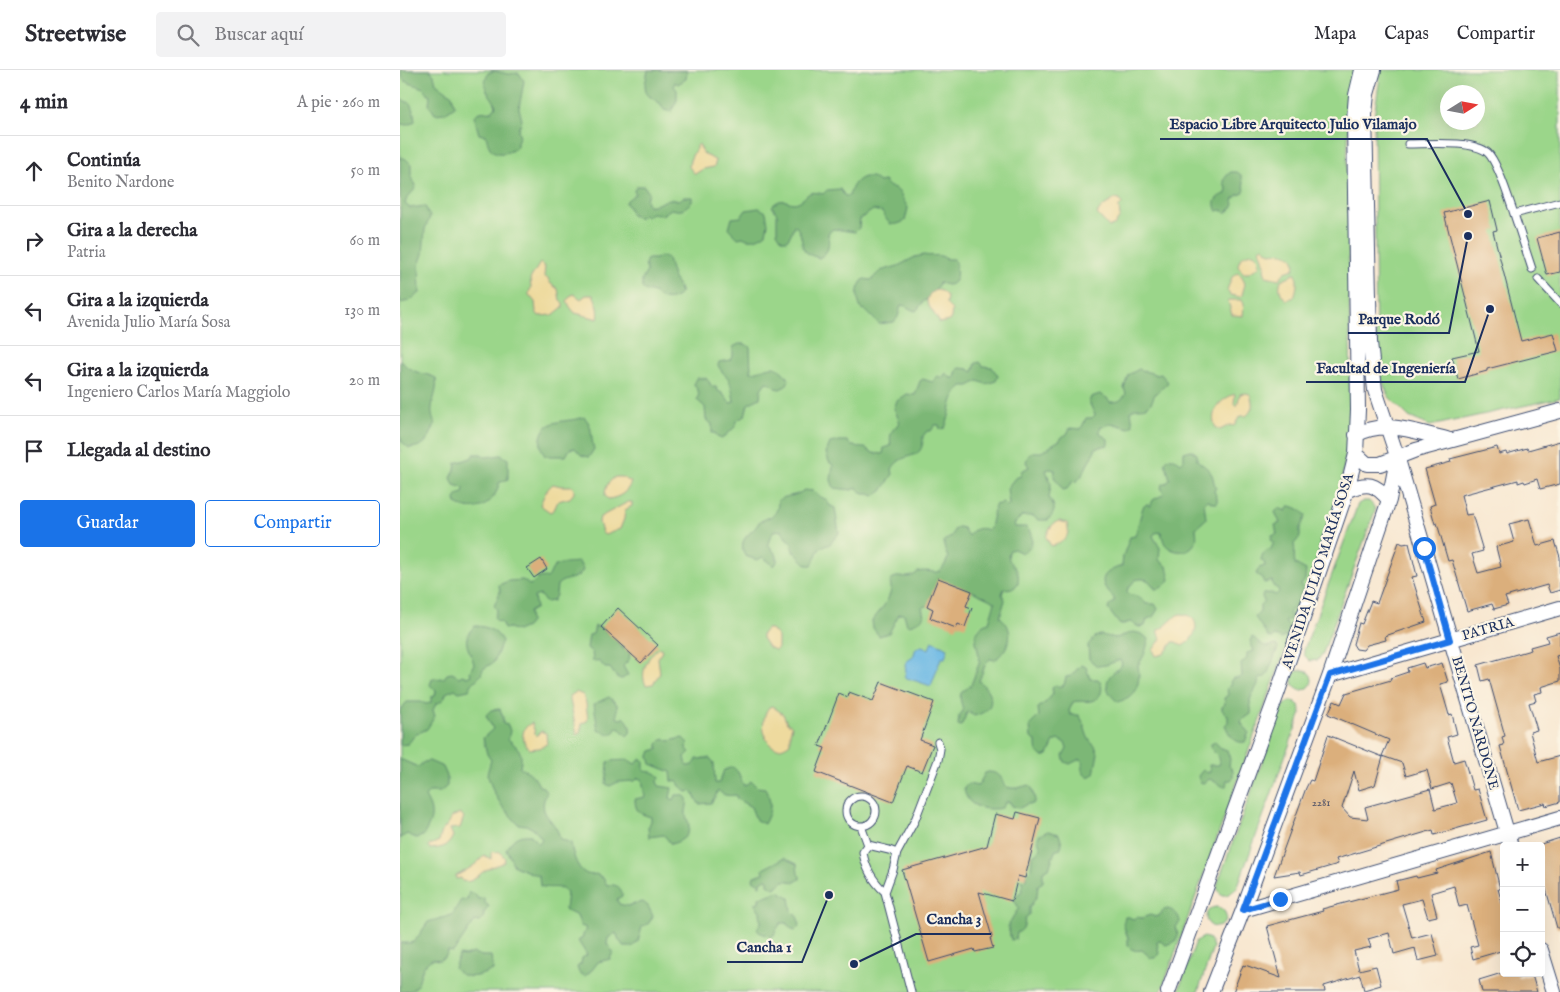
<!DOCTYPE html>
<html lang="es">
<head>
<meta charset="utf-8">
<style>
  :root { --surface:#fff; --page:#f2f2f3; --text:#2b2b33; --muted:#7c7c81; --line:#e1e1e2; --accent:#1a73e8 }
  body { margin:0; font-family:"IM FELL English",serif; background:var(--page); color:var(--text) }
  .controls { position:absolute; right:15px; bottom:15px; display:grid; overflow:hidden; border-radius:5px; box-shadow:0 5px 20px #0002 }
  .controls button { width:45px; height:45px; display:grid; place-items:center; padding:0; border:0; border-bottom:1px solid var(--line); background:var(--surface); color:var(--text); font:25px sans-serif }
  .compass { position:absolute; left:1040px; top:15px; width:45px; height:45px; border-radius:50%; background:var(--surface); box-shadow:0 5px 20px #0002; rotate:79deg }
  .stop { position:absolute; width:15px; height:15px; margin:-11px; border:4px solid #1a73e8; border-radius:50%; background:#fff }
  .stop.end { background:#1a73e8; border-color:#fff; box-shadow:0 1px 5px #0008 }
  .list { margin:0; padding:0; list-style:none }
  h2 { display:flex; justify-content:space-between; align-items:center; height:65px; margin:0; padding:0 20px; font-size:21px }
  h2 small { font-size:16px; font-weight:400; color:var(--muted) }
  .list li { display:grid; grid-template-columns:32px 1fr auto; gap:15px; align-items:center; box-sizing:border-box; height:70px; padding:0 20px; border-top:1px solid var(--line) }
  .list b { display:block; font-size:19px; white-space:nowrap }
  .list p { margin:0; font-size:16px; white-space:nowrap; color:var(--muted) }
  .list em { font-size:16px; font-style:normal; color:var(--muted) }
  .actions { display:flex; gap:10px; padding:15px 20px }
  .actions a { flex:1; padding:11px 0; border:1px solid var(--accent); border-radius:5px; text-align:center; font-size:18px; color:var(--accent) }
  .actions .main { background:var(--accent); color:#fff }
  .icon { flex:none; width:28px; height:28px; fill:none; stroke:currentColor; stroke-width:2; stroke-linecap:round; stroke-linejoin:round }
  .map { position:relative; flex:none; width:1160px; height:922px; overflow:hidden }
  header { display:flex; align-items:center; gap:30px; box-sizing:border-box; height:70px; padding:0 25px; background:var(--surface); border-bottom:1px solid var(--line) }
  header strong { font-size:24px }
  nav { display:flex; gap:28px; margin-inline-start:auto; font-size:18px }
  .search { width:350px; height:45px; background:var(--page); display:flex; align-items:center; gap:12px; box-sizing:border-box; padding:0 18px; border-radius:5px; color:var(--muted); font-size:19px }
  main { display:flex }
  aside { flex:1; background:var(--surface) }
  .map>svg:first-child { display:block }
</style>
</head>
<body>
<header>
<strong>Streetwise</strong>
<div class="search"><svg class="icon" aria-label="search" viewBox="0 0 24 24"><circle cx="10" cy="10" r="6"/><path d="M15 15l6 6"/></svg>Buscar aquí</div>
<nav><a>Mapa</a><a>Capas</a><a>Compartir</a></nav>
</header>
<main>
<aside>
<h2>4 min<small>A pie · 260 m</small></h2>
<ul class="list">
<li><svg class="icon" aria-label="ahead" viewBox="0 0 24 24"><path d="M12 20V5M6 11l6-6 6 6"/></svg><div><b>Continúa</b><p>Benito Nardone</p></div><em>50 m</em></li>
<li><svg class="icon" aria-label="right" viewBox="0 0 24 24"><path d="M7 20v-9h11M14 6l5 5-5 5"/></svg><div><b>Gira a la derecha</b><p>Patria</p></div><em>60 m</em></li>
<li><svg class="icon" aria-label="left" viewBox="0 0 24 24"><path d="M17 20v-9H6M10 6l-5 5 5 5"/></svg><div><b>Gira a la izquierda</b><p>Avenida Julio María Sosa</p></div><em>130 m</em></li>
<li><svg class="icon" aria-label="left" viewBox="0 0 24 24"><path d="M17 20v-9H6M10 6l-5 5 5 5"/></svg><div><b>Gira a la izquierda</b><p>Ingeniero Carlos María Maggiolo</p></div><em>20 m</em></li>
<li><svg class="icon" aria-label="arrive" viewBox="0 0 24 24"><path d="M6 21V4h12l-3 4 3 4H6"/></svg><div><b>Llegada al destino</b></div></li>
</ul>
<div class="actions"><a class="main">Guardar</a><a>Compartir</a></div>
</aside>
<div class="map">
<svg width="1160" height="922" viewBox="0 0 1160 922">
  <rect width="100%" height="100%" fill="#fcf5e5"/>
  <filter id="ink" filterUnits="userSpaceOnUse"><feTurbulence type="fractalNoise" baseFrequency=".02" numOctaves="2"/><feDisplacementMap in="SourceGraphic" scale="10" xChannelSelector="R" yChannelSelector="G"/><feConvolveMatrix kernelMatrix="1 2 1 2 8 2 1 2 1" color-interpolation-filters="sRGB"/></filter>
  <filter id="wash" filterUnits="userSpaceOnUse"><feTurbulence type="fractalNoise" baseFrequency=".0096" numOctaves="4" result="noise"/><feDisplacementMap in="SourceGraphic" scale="20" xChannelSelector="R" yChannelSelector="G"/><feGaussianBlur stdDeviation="1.12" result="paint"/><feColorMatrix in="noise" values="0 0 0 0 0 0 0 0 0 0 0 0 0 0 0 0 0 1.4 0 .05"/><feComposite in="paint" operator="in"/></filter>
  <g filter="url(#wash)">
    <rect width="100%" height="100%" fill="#f8e7d0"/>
    <path fill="#9bd68a" stroke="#5b8274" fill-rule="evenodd" d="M0 0H955L950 26 947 95 951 323 947 376 940 422 919 487 761 922H0Z
      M981 0H1160V328L1030 356 1009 347 989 327 982 310 976 280 974 47ZM1048 22H1078V52H1048Z
      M963 431H969C972 434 975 437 975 441L923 583 918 590 910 591 904 585V580L958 434Z
      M892 610a10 10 0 1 1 20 0a10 10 0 1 1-20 0Z
      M889 631C897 631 900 635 901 643L837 818 828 825H821L817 818 818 812 882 638 885 634Z
      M806 847a10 10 0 1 1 20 0a10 10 0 1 1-20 0Z
      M804 867 810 869 813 877 798 922H778L796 871Z"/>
    <path fill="#7cb776" stroke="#4c736a" d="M0 0H30L34 5 36 13 52 25 55 36 45 43 35 44 29 35 30 26 23 18 4 11Z
      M248 0 287 1 286 9 278 14 275 12 274 16 277 20V30L271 42 264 40 261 34 246 24 245 15Z
      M94 1 108 4 119 3 124 11 119 38 122 50 118 60 120 67 117 71V77C110 83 97 87 90 78 88 75 87 69 86 66L79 64 74 46 79 42 92 41 96 36C91 22 80 21 88 3Z
      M0 29 10 33 14 43 15 51 8 55 0 54Z
      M0 87 6 89 11 94V104L16 118 7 128 5 134 10 138 25 136 30 147 25 159 23 184 19 195 20 223 9 231 0 233Z
      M831 102H837L841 105 845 120 842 124 837 125 833 130 834 135 830 140 825 143 822 140 817 141C812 132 816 126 826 124L827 118C821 112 825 106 831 102Z
      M464 107H472L479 112 484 111 490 117 495 118 499 122 503 129 508 138 505 151C490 158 489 154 482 142L473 140 460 149 459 158 455 162 433 159 428 163C429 174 430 182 419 188 394 181 408 173 396 156L394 155 391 164 387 170H382L377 162V144L372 136C384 124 389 136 398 132 409 127 405 119 423 124L427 120 440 119 445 126H449C451 118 455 110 464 107Z
      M237 116H244L249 123 246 129 248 135H255L269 129 280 130 283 127H292V132C281 140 285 142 271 139L262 145 252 143 246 146 244 144 238 148 232 145 229 138 225 132 235 124 234 120Z
      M359 138 366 142 368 154 366 163C360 168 350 172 343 167L338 168 329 159 332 148 341 147 346 140Z
      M524 185C531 187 540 183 546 189H554C557 196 560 215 547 215 544 214 541 213 539 213L531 229 525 230 516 241C510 240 506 235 501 235L498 247 494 252 479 254 465 240 461 239C457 229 455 218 464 209L471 210 480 201 498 196 515 187Z
      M261 186 268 189 273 207 278 215 281 223C275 229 267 232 259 227 256 225 257 224 253 223 248 221 246 222 242 218V210L247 201 245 194 247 189H255Z
      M339 274H345L350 277 351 302C370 300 374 288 389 310L386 316 380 319 375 318 371 314 366 312 361 319 360 328 348 334 345 346 336 351 335 357 322 369 317 367 315 363H312V354L306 350 305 337 297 330 299 323 294 314 297 308H307L312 317H316L318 321 322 323 330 333 334 332C334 328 330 310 328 308 324 303 321 302 318 295L319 292 330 290 333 285V277Z
      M0 290C13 305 21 301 36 308 39 326 26 335 35 354 29 369 26 377 9 378L2 372 0 366Z
      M580 292 583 296 592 297 598 306 596 311 586 314 578 311 569 316H562C549 328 552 343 545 358L540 359 539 355H535L531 361H527L523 366C524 394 503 379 492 399L493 404 482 421 474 426 470 424H464L457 418 452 420 434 418 431 410 433 395 429 392 426 383 430 373 439 371H447L452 376C457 375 460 379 465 378L473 383 483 384 484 378 491 376C489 364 491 360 500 353L494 338 497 331 507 324 515 325 520 311 523 309 532 312 538 306 542 308 546 303 551 308H555L557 300 560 298 568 299 573 302 576 293Z
      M739 299C746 302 750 302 757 305L761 304 768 312C764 318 759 319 756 323 752 328 753 334 746 337 740 339 736 336 731 341L733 355 729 358 711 353 700 358V363L708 369V375L696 378 681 407 677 411 672 412 667 419 663 420 654 407 655 400 650 399 646 400 651 414 649 428C656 437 656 442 648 450H638L633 446H622L614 454 615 457H626C635 466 634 477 622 483L614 479 610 480C604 492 616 494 618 504 619 507 618 510 618 513L614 518 604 519 602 524 605 530 600 547C617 560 609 579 595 590L590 589 586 593 579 611C594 624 597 640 574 646L568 641 561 656 558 655 559 646 563 641 560 628 561 623 571 615 580 591 576 571V563L583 554 589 552 595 532 572 521 567 530 533 532 527 536 522 537 524 546C520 551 513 555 507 555L504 544H499L489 563 479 566 473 558 472 551C479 542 495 525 490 513L493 508C504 504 508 511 518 502 537 498 538 511 548 488L544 477V471L552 466 554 460 558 457 563 458 568 466C575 458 578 457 588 460L590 458 595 435 603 433 606 436 609 435 607 418 615 408 621 406V401L629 397 626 392C631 375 637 386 645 380 651 377 652 373 659 371L662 367 667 364 670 358 681 359 686 348H692L695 345 689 332 691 327 700 324 707 328 710 332C719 332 721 331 726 324L724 318 728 305Z
      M184 347C194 356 190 367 194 379L189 387 181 385 175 378 170 379 166 386H145C141 379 140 376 141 368 144 347 169 353 184 347Z
      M791 380 797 384V390C802 395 809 398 812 405 814 409 813 413 816 417L814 421 817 428V433H813L808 430 804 432 806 449 796 458C796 463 798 469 795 473 788 485 772 483 765 474 763 471 762 465 761 462L755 463 753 466 760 478 759 490 767 496 770 510 761 518 755 519C750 510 745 507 735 510L727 520 728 524C737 526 740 525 746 534H755L758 539 753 547 747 549 745 556 739 557 730 552 720 555 708 539 709 536 714 532V528C697 512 700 503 722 496L723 486 730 467 735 466 743 437 747 434 750 437 753 430 764 424 761 417 763 414 768 412 770 409 765 392 769 388H774L781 393 784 390V382Z
      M74 384H81L86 387 101 385 108 389V409L99 413C95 435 76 445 56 434L55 429 58 425 63 423 64 418 54 415 51 408 55 400 56 393 71 388Z
      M404 420 413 421 417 425 427 430 429 435 435 438 439 463 429 475C417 475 417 486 412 495H407L393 481 391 472 386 468 382 461 375 460 370 467 368 474 377 486V492L374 496 363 487 357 490 345 486C336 466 354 464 359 452 372 445 378 447 378 430 386 425 396 427 404 420Z
      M889 436C894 436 904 441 906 446L900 458V467L894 474C896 481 893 487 895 494L906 500 905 510 901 515 903 519C898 526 898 538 889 542L891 549 885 552 890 558 889 564 881 569 875 566 872 568 868 567 855 547 860 542V535L864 531 862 527 863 524 871 523 876 525 879 522 878 519 873 516 872 511 864 513 862 508 856 504 859 498 865 496 864 492 861 490C862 483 865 481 871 479L874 472 871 470 872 466 877 464 875 455 880 453 875 442 879 438 886 441Z
      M179 492 183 500C177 512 166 506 157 515L156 525 153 531 145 532 140 525 134 527 136 538 129 542 130 552 126 557 117 561 109 558 104 559 101 552 97 551 94 548 97 539 94 536 100 522 99 515 108 511 123 510 129 515C137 513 135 505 147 508 151 505 150 501 154 497 160 492 171 493 179 492Z
      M75 556C87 556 97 561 102 571L94 592 83 599 81 605 72 614 69 620 59 622 55 619 46 623C45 629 41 632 36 634L33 640 35 646 27 659 15 665 8 674 0 675V640L7 632H21L26 634 31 633V627L35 626 36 621 30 615 32 609 44 608 47 604 52 603 59 607 62 605 67 607 71 605 70 601 74 594C70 579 59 570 75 556Z
      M195 556 202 558 210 565H215L218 570V574L223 579 228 578 230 583 229 590 223 596 228 605 222 609 217 608 210 598H205L200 592 193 591 192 582 187 578 189 565 193 564Z
      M733 562C740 563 743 564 748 569 747 579 744 587 738 595 741 613 737 626 718 632 710 626 703 616 710 606 713 602 719 599 722 594L720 590 706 595 697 596 689 589 688 575 695 567 700 565 716 568Z
      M852 567C857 569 857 572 861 574 866 578 871 576 876 575L878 578 867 605 865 607 859 608C859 618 851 623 850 631 850 635 852 639 851 644L841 651 842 654 849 662 845 672C834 674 829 664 825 655L828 652V646L822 640V637L825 634 824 628 828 625 827 619 831 615 830 612 833 608H840L842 606 841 594 847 588V583L854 581 850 571Z
      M681 595 686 597 690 609H698C704 616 703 626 694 630 687 633 679 630 673 632L669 641 671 645H679C687 656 684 668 695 676L698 683 694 704 688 707C681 703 681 699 683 692L680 689 670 694 665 692 663 686 667 679 665 673 659 670 654 672 648 685 643 687C636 683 636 679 636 671L631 668 630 655 639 646 638 638 646 632 653 624 652 618 656 615 660 617 664 615 666 607 671 606Z
      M209 627 217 634V648L221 649 224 647C229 652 231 656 230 663L227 666 220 659 216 658 214 663 209 664 198 660 194 634Z
      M100 639 103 647V654L108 655 110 661 108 669C120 679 123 682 120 698 130 701 135 707 139 716L143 717 147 722C135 747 156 747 160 769L171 773C173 786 179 809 196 804L203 808 207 815C215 814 222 816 222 826L217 829 219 834 227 836 243 832 248 836 253 846 249 853 242 857 238 872 232 877H224L219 870 216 863 208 868 207 874 213 882 210 889 198 892 192 900 185 906 179 903 177 897 181 894 182 888 187 885 178 871 182 868 186 858 181 856 177 846 165 840 167 822C157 814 151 820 140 816L139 806 114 796 106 779C113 768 118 764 131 765L138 774 142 769 135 760 126 755 118 754 102 736 94 723 87 704 91 690 87 684 83 668 93 659 86 645 91 640Z
      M264 668 269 671 283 668 288 673 286 678 290 682 285 687 287 696C293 696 295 694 297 689L310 688 314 693 315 713H319L324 700 333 697 338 702 344 716 351 711 357 717 365 718C372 732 372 740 364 754L356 750 351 737 337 729 336 725C328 726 323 726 318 720L315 727 311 733 299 734 292 721 287 722 280 716 278 712 272 711 271 702 251 694 249 686 251 681 258 679V674Z
      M815 672 821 678 827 680 830 689 829 696 833 700V708L831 710H827L826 716 824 717 810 709 803 713 800 712 798 706 803 700 807 703 810 702 809 695H818L820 694 817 685 811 679V674Z
      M0 689 18 697 24 692 29 691 43 697 47 706V716L40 722H29L25 727C35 743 32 751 23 766L16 768 7 764 0 768Z
      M227 689 235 694 241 689 244 690V701C250 702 257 701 260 708L257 712 259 716 272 718 270 728 274 730 276 725C293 724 286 735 286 744 286 748 289 752 289 756 290 766 280 772 271 774L264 765 249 767 248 758 251 751V747C240 744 235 742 235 729L245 727 242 709 238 708 235 711 218 712 210 716 206 714C206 711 208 696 208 692 215 689 221 692 227 689Z
      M588 702C597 702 602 706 604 715 612 721 620 717 629 715L632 718 635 730 633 734H627L620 738 612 736 610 732H606L602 738C586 741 566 738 564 718L568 714 578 716 585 703Z
      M648 761 659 764 662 774 660 779 655 781 649 798 643 801V812L638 815 637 826 629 838V845L625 848C624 855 625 859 617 863L616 869 611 870 608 856C611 850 615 843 619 838L614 830 617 825 622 821 621 817 623 816 621 810 626 809V805L631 800 632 786 641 779 638 769 639 765Z
      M384 788 397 794 398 804 400 806V809L395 812C378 809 386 812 374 818L368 814V810L366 809 361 812V816H359L358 813 353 810 354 806 364 803 363 799Z
      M379 821 390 828 392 841 397 846 400 855 395 860 390 858 387 853H381L376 860 374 865 371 867 359 862 357 858 361 853 360 841 355 835V833L359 832V828C367 826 371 823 379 821Z
      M69 822 75 824 78 829 84 828 85 833 89 836 84 843 83 849 79 852 75 851C67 861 61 873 53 882L48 881 46 886 40 890 32 889C12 901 28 922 0 922V873H10L15 871 28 852 52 845 61 830H67Z
      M769 839C775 842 779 845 780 852L775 858 778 864 776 871 766 875 760 871 757 872 759 883 756 888H751L742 880C736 881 733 881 728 876V868L723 854 725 847H729L733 849 737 847 742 848 750 845 756 847 760 845 763 840Z
      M73 883 82 886H91L93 900C80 906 64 912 54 898L59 885 65 886Z"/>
    <path fill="#eeda9e" stroke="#84847e" d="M299 74 303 83 316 91 314 97 303 99 295 104 289 97 290 90 297 76Z
      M715 129 720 130 722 134 719 137 720 147 714 156 709 157 697 144 702 137Z
      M863 177 870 183C881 181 899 184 894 199L885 202 879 209 866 206 864 200 865 195 860 179Z
      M854 183 858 187 860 196 849 203H844L838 197C838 188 845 183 854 183Z
      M140 193 145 197 144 207 148 208 150 213 158 219 160 230 163 233V237L153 245 139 246 136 242 135 232 129 225V222L131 218 130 209Z
      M837 203 842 206 845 214 842 225 840 227 830 225 827 220 832 207Z
      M894 204H896C898 212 897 219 894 227L887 230C880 225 878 218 881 210Z
      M537 220C542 221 544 222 547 227L546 234 552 240 551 248 549 251 540 253 527 233C527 227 530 221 537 220Z
      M174 224 181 229 186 225H193C197 231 200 242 198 249L175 243 170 237 167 231 170 226Z
      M829 230H842L844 234 843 246 832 245 828 231Z
      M845 323 850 324C853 333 854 340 846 346H840L834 356 830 355 820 360 816 358C808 343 820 329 835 324L834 334 837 336 840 324Z
      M215 407H222L231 412C228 422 219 428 208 429L205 426C205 417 208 412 215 407Z
      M153 414 161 416H171L174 418V423L170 428 158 431 154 440 150 442 140 435C143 428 146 419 153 414Z
      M228 432H232V436L225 440 224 449 220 459 205 465 202 463 199 452 200 447Z
      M659 451 667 453C671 467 664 472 651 476L646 467C649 459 652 453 659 451Z
      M781 544C803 545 798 569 782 576L776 572H773L764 584 756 586 753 580 761 569 758 560 764 557 777 545Z
      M366 559H371L378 567V578L375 580 368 577 362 568V564Z
      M258 578H261L262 581 258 588 260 603 253 614 246 615C239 603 248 586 258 578Z
      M176 622 183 625 186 633 188 650 182 654 180 663 177 665 170 630V626Z
      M372 636 383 644 387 653 392 656 390 663V673C367 692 356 653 369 637Z
      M132 653 136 666 141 661 146 663 147 674 139 678 129 679C121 670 120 658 132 653Z
      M60 743 64 747 60 758 50 759 53 766C48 778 41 778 30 779L28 776 39 771 42 761 48 754 52 747Z
      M93 781 95 783 99 781 105 788 104 792C99 795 92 796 86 800 77 805 73 814 62 811L61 808 56 809V806C68 799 77 795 84 785L91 789V783Z"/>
    <path fill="#6ab8e4" stroke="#4274a1" d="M532 571 548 578 545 588H541L531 616 504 607 506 602 505 595 506 592 513 587 516 578 522 576 529 579Z"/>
    <g id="blocks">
      <path fill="#dbaf7c" d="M1090 131 1097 160 1093 161 1121 271 1153 263 1158 281 1087 299V301L1058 309 1052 287 1079 281 1044 143Z
        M1160 162V202L1147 205 1137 168Z
        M1160 371V414L1140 419 1137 409 1125 413 1124 411 1118 413V410L1061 425 1066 445 1072 444 1083 481 1072 484 1078 503 1101 497 1096 477 1114 472 1109 454 1129 449 1137 476 1155 471 1160 487V520L1150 523 1147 515 1105 527 1108 535 1094 539 1092 534 1067 541 1052 490 1048 491 1037 453 1035 454 1030 436 1035 434 1025 399 1051 392 1050 389 1097 377 1099 384 1106 382 1107 384 1127 378 1128 380Z
        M999 472 1003 474 1009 473 1017 506 1012 507 1026 552 985 566 986 570 967 575 963 580 956 579 953 574 959 553 962 554 971 531 977 533Z
        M141 489 147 499 134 508 127 498Z
        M538 508 572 521 566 536 572 538 565 557 558 554 556 558 530 548 533 539 527 536Z
        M218 538 258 575 241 593 201 557Z
        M1160 562V585L1156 586 1160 599V611L1141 617 1142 622 1134 624 1136 631 1129 633 1137 660 1130 662 1138 692 1160 686V732L1146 736 1145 733 1118 740 1100 676 1104 675 1102 667 1105 666 1089 609 1082 611 1078 595 1131 580 1130 577 1148 572 1146 566Z
        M1023 593 1025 598 1042 593 1048 612 1040 614 1049 645 1052 644 1057 664 1047 667 1054 692 1064 689 1073 720 1078 719 1087 750 1034 765 1033 760 936 789 938 794 901 805 900 802 874 806 906 718 910 710 913 711 928 665 983 687 975 715 959 720 954 701 942 738 950 747 968 749 965 737 1030 719 1035 739 1057 733 1051 713 1032 719 1027 700 1006 706 1002 693 982 686 989 670 928 644 934 631 941 634 946 623 991 610 990 608 1008 602 1007 598Z
        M481 612 534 632 520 670 533 675 522 702 507 696 493 732 416 702 425 678 419 676 439 623 448 627 449 622 473 631Z
        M617 742 640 748 625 808 618 806 612 831 579 822 592 867 590 868 593 878 575 882 574 879 529 892 502 800 587 776 595 744 615 749Z
        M1160 768V858H1157L1141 802V774Z
        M1091 782 1100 819H1098L1104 840V880L1073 889 1070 877 1078 875 1067 835 1059 837 1054 816 1031 823 1037 846 1028 848 1022 829 1002 834 1012 868 1032 863 1038 886 1018 891 1015 878 994 884 989 863 968 869 971 877 954 881 959 900 976 896 981 915 964 920 960 905 924 916 925 922H833L843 895 845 896V895L881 908 867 856 923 841 922 839 998 819 996 811 1016 806 1017 808 1037 803 1036 800Z
        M1102 903H1117L1118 908 1132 905 1137 922H1082L1079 910Z"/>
    </g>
  </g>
  <g filter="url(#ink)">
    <use href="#blocks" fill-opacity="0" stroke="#3c4b6f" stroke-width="1"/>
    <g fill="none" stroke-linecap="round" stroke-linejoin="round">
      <defs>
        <path id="service" d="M1008 74C1028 74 1073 70 1088 83 1098 93 1109 129 1114 144
          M1132 199 1114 144 1160 132
          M1138 209 1160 233
          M446 741a15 15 0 1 1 30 0a15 15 0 1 1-30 0Z
          M461 756 468 775
          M485 822C473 811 465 797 463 782L468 775 489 780 497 783
          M511 922 485 822 493 800 497 783 515 750 538 690 540 679 538 672"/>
        <path id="minor" d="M974 0 967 24 965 44 970 272 975 320 997 386 1111 776
          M956 365C985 348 1017 363 1047 369
          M956 384 967 394H980L1016 380 1160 341
          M947 420C968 412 975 413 989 430
          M930 605 1160 538
          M843 840 1160 748
          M1141 880 1154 922
          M768 922 877 624 947 420 956 384 958 340 954 49 956 25 962 0
          M811 922 843 840 930 605 989 430 997 389"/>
      </defs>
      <use href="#service" stroke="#3c4b6f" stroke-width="9"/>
      <use href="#minor" stroke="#3c4b6f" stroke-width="16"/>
      <use href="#service" stroke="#fff" stroke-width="7"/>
      <use href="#minor" stroke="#fff" stroke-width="14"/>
    </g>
  </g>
  <g fill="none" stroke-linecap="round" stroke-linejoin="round" filter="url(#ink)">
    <path stroke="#1a73e8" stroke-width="6" d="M880 829 843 840 930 605 1050 570 1024 478"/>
  </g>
  <g text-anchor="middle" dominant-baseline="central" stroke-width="4.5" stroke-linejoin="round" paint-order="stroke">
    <g font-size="11" fill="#4b4f66">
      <text x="921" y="733">2281</text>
    </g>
    <g font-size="14" fill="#1b2f5e" stroke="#fcf5e5">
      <text transform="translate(918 501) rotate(-72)">AVENIDA JULIO MARÍA SOSA</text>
      <text transform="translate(1088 559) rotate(-16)">PATRIA</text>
      <text transform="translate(1075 653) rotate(74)">BENITO NARDONE</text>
    </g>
  </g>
  <path fill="none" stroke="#1b2f5e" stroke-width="2" d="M1068 144L1027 69H760M1068 166L1049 263H948M1090 239L1065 312H906M454 894L516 864H591M429 825L402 892H327"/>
  <g fill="#1b2f5e" stroke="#fcf5e5" stroke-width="2">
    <circle cx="1068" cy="144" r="5"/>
    <circle cx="1068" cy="166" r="5"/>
    <circle cx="1090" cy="239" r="5"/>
    <circle cx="454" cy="894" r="5"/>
    <circle cx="429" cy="825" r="5"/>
  </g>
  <g font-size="15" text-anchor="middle" font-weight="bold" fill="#1b2f5e" stroke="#fcf5e5" stroke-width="4.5" stroke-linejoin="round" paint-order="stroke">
    <text x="893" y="59">Espacio Libre Arquitecto Julio Vilamajo</text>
    <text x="999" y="254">Parque Rodó</text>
    <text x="986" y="303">Facultad de Ingeniería</text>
    <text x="554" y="854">Cancha 3</text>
    <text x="364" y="882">Cancha 1</text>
  </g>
</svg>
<div class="controls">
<button>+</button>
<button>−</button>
<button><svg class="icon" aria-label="locate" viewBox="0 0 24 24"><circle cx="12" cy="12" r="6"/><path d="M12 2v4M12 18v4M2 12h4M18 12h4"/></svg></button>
</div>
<svg class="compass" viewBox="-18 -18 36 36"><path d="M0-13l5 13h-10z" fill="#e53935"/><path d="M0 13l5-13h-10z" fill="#7c7c81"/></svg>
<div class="stop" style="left:1024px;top:478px"></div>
<div class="stop end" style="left:880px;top:829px"></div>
</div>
</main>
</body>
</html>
